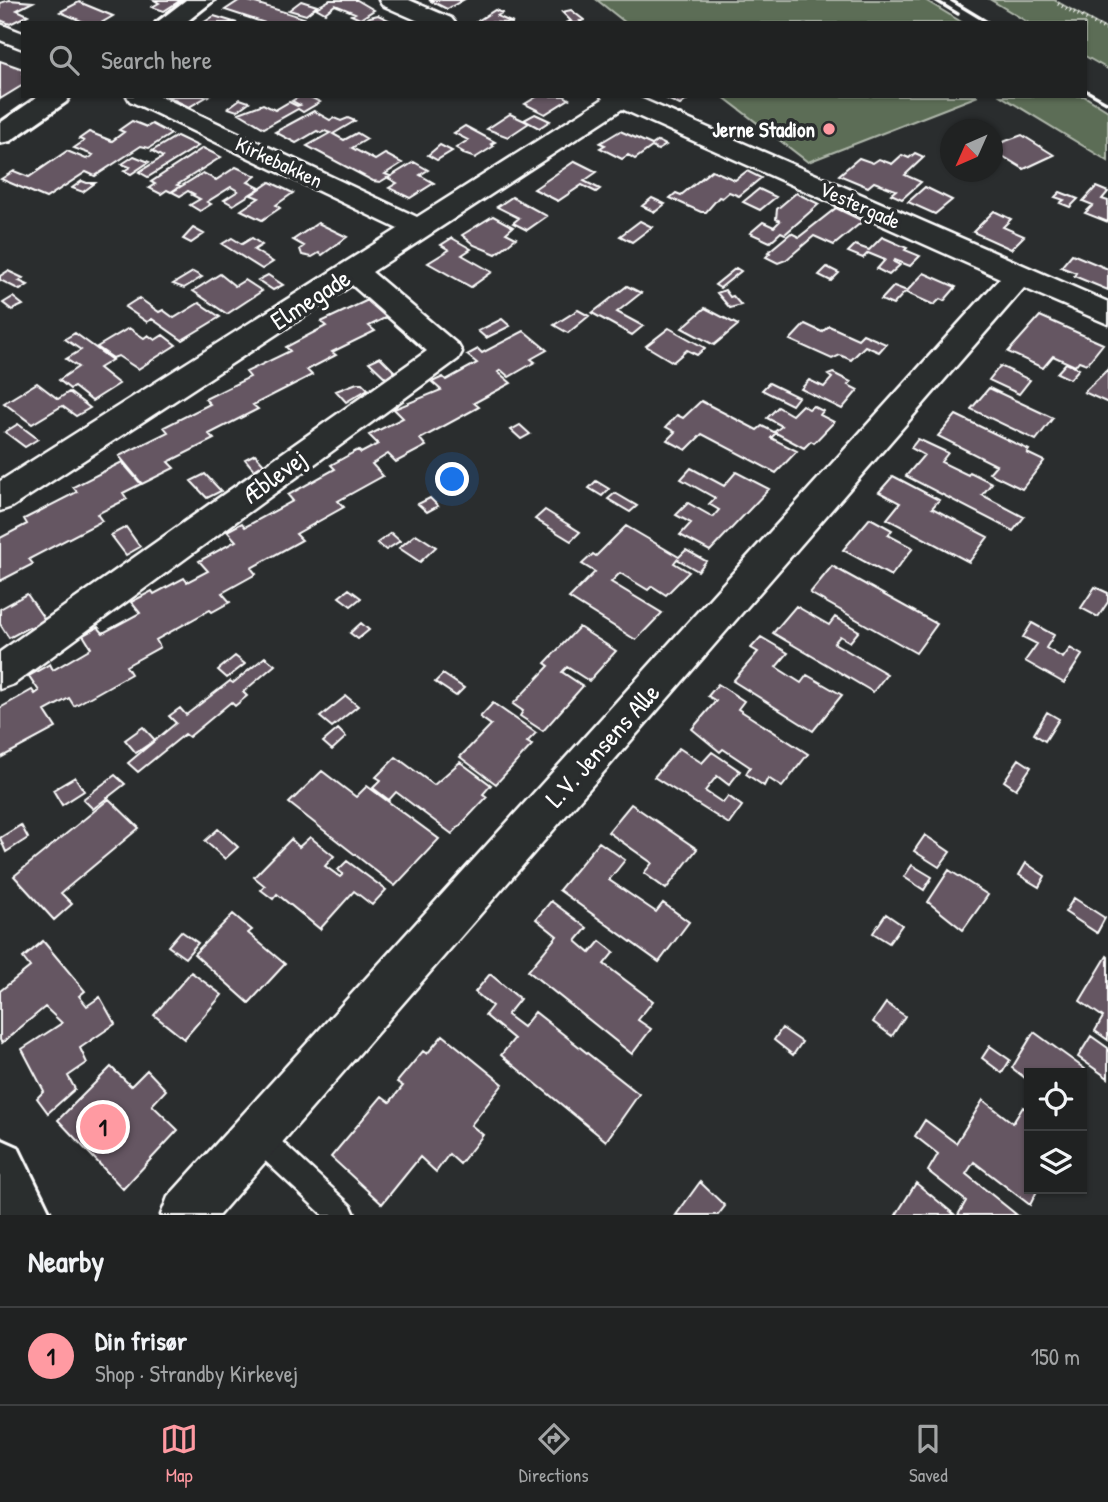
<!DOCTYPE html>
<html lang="en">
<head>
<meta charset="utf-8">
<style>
  :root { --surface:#202222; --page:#282a2a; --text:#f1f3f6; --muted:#a2a4a5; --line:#3d3f40; --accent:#ff9aa2 }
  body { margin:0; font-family:"Patrick Hand",sans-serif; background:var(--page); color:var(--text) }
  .controls { position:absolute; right:21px; bottom:21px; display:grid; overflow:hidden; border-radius:0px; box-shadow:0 2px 5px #0004 }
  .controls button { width:63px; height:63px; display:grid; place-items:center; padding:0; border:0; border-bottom:2px solid var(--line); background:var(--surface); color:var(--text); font:35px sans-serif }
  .compass { position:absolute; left:940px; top:119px; width:63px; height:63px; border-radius:50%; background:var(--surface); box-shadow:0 2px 5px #0004; rotate:225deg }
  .you { position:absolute; left:453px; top:480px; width:24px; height:24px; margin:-18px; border:5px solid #fff; border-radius:50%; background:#1a73e8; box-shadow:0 0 0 10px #1a73e833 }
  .badge { display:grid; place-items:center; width:46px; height:46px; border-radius:50%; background:var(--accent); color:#111; font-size:23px; font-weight:700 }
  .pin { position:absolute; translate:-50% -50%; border:4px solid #fff; box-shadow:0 2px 7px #0006 }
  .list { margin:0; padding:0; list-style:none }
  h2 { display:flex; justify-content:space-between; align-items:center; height:91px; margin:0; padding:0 28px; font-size:30px }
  h2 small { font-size:23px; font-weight:400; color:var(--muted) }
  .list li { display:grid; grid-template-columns:46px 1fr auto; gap:21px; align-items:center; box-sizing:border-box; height:98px; padding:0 28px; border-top:2px solid var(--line) }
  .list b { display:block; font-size:26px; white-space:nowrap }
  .list p { margin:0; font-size:23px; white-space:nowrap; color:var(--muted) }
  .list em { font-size:23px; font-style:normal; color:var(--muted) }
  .icon { flex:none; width:38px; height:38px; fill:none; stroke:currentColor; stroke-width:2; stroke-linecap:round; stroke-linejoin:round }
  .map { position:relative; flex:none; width:1108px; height:1215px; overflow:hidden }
  .search { position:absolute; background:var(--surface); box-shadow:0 2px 5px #0004; left:21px; right:21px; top:21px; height:77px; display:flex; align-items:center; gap:18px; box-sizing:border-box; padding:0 24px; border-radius:0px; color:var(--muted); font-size:26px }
  .sheet { height:189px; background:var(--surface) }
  nav { display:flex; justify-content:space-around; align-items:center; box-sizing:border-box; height:98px; border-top:2px solid var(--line); background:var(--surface); font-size:19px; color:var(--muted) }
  nav a { display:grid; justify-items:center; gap:4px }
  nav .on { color:var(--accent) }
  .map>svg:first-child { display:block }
</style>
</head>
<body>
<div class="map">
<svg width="1108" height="1215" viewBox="0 0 1108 1215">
  <rect width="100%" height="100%" fill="#2a2d2e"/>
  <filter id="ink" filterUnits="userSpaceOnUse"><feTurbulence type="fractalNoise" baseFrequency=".0143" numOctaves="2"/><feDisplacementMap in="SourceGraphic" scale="14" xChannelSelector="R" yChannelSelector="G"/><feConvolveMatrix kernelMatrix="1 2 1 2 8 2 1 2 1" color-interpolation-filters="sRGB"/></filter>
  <g filter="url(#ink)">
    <path fill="#5c6d56" stroke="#aeb6aa" stroke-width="2" d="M597 0H925L963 23H626Z
      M991 0H1054L1108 30V69L1085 56V23H1029Z
      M722 96H978L808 162Z
      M1001 96H1084L1108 111V161Z"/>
    <path fill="#655662" stroke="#fff" stroke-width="2" d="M9 0 33 2 17 10 28 15 10 24 0 20V3Z
      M181 0 164 11 152 7 159 3 154 0Z
      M240 0H245L304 18 297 23H265L225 10Z
      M330 0H357L374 10 360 19 351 15 355 13 335 5 325 13 316 8Z
      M429 0H463L447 9Z
      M301 1 317 6 306 15 289 10Z
      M79 2 113 16 101 23H86L60 12Z
      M495 10 502 13 497 16 513 23 476 22Z
      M571 10 584 20 580 21 582 23H565L571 21 562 12Z
      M378 15 395 23H360L370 17Z
      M214 16 237 23H203Z
      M0 61 23 69V85L0 99Z
      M166 96H208L189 107Z
      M300 96H308L320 102 303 112 298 109 264 128 239 113 263 104 275 110 289 102 297 106 300 105 292 101Z
      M538 96H564L569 99 545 114 525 104Z
      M661 96H692L680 105Z
      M240 99 249 102 237 111 228 108Z
      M314 111 330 120 334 118 341 121 348 118 355 121 333 134 344 140 357 133 367 139 352 148 375 160 385 154 402 163 385 174 390 176 380 182 373 181 307 146 330 133 325 131 321 133 317 131 296 143 275 132Z
      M510 114 529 123 508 137 487 129Z
      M535 114 550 121 539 128 524 120Z
      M132 121 147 127 152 124 171 134 149 148 141 146 95 176 86 172 46 198 1 179 14 171 29 177 67 151 86 159 91 157 93 155 74 148 84 141 79 139 89 132 112 141 124 132 119 130Z
      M465 126 495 142 491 144 494 146 475 158 461 153 463 152 456 148 468 140 454 133Z
      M620 131 652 145 658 141 666 145 658 150 652 147 635 159 628 155 622 159 600 148 605 145 600 143Z
      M1022 135 1054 155 1024 169 1004 157 996 160 992 158V146Z
      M177 136 198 146 148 177 139 172 163 157 152 151Z
      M440 145 452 151 437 160 428 155Z
      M203 148 221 157 177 185 180 186 171 192 167 190 161 194 149 188 155 184 151 182Z
      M915 153 924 157 905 175 921 182 902 199 891 194 896 190 890 188 874 182 868 187 839 175 859 158 873 163 879 159 892 164 902 155 909 158Z
      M134 156 149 162 131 174 124 171 130 167 122 164Z
      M575 161 597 172 584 181 600 189 596 192 582 185 558 201 534 189Z
      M414 162 428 170 420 175 434 183 410 198 389 188 397 183 388 178Z
      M236 167 256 176 248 182 260 188 233 205 224 200 238 191 231 187 207 202 211 204 200 211 190 205 200 199 192 195 194 194 188 191 180 196 172 192 203 173 216 180Z
      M712 170 735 180 747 171 761 178 739 196 729 192 722 198 719 197 706 212H701L670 198 676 193 681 195Z
      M82 181 87 183H95L83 192 72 188Z
      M270 182 293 193 276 205 280 208 262 220 241 210 259 198 251 195Z
      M925 187 952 200 935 214 908 202Z
      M1096 187 1108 192 1102 199 1108 201V222L1085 213 1093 205 1083 201Z
      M759 189 776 197 760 210 743 202Z
      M1060 192 1078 199 1070 207 1060 203 1064 200 1055 197Z
      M796 193 819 204 785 234 781 232 770 242 750 233 763 222 774 227 780 221 776 219 777 209Z
      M512 197 547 216 527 230 513 223 519 218 497 207Z
      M652 198 665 204 655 212 642 206Z
      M836 208 863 221 834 245 814 236 786 260 778 263 766 257 770 253 768 252 791 233 799 237Z
      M994 211 1011 219 1003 227 1024 236 1011 249 973 232Z
      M493 216 513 227 506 233 516 238 496 254 474 245 462 235Z
      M640 221 652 227 632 242 620 236Z
      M318 223 347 237 322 255 319 253 312 257 302 255 300 249 304 246 293 240Z
      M193 228 204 234 191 243 183 239Z
      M882 237 907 248 905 250 920 256 910 266 895 260 894 262 900 265 889 275 877 269 885 260 868 253 863 258 848 252 855 245 869 250Z
      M232 238 242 244 252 238 262 245 254 250 273 262 262 269 222 244Z
      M452 238 471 249 462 255 492 272 471 287 428 263 449 250 441 245Z
      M1072 254 1108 269V290L1074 276 1076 273 1061 267Z
      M827 267 839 273 831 281 819 275Z
      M736 268 741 271 720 288 715 285Z
      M8 271 23 278 19 281 28 285 20 290 0 280V276Z
      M193 272 202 277 184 288 173 284Z
      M924 273 956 287 944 301 940 299 934 305 905 292 893 305 881 300 894 286 907 291Z
      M220 274 235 286 245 280 262 291 227 314 193 291Z
      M268 275 283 285 273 290 258 280Z
      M627 286 641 293 617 312 643 326 632 335 592 313Z
      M725 290 730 297 733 296 741 305 730 308 717 293Z
      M13 297 23 305 12 310 3 303Z
      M139 298 159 312 163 310 174 318 199 303 220 317 182 340 152 319 147 322 125 307Z
      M368 300 387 317 369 326 375 331 332 352 336 355 307 370 312 375 253 405 258 409 209 434 214 439 168 462 174 468 142 484 119 456 168 432 164 427 210 404 205 399 250 377 246 372 290 351 286 347 326 326 321 322Z
      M705 308 738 325 714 345 682 328Z
      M578 310 589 316 568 333 554 325Z
      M1040 316 1103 344 1087 364 1079 361 1075 366 1053 356 1043 368 1008 352Z
      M502 319 510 326 486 338 478 331Z
      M805 324 822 332 829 326 858 339 863 334 886 344 879 352 865 346 851 360 840 355 832 359 790 340Z
      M129 328 144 338 148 335 155 340 163 335 176 345 138 369 118 356 113 358 97 347Z
      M669 328 705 348 697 355 687 350 673 362 646 346Z
      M524 331 547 350 531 359 535 362 509 377 501 370 498 372 511 383 474 403 479 407 420 439 426 446 396 462 388 454 372 464 383 476 338 501 344 507 296 534 302 540 251 568 256 574 222 593 230 602 212 612 210 610 156 640 160 647 126 666 131 674 74 706 69 698 45 711 56 728 0 758V708L32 690 35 694 39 691 29 676 50 664 53 670 91 648 83 635 98 627 103 633 140 613 131 602 152 591 154 594 184 578 187 582 208 571 199 561 236 541 227 531 242 523 245 527 293 501 288 495 335 469 331 465 358 450 361 453 378 444 369 435 403 418 394 409 441 390 432 382 443 377 446 380 477 363 467 355 478 349 482 353Z
      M75 333 112 360 99 368 119 384 92 401 74 387 70 389 59 380 78 367 66 359 81 350 65 339Z
      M380 357 399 376 389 381 369 362Z
      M1066 363 1079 369 1070 379 1057 373Z
      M1000 366 1030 380 1019 394 989 380Z
      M1108 369V403L1084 392Z
      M833 373 851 382 848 385 858 390 842 409 801 389 809 380 824 387 832 378 828 375Z
      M37 383 58 399 69 392 90 408 76 416 62 406 32 424 4 403Z
      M357 383H362L368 389 346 402 336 391Z
      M769 383 798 397 792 405 762 390Z
      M989 388 1053 418 1036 440 971 409Z
      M701 401 757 430 762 426 776 433 771 438 797 451 776 473 702 434 686 450 667 440 675 432 666 427 677 415 683 418Z
      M802 405 809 409 813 406 823 411 820 415 834 422 814 443 811 441 804 448 774 432 782 426 767 418 778 407 792 415Z
      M956 415 1029 450 1027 453 1044 461 1022 489 989 473 996 465 938 436Z
      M18 424 38 439 25 447 5 432Z
      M520 425 530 434 521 439 511 430Z
      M918 439 948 453 941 462 968 475 970 472 992 483 982 495 1024 517 1013 531 906 476 924 455 911 448Z
      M255 454 264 464 254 470 245 459Z
      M122 462 141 484 123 493 127 499 97 514 102 521 29 559 33 564 0 581V538L27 524 24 519 77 492 73 487Z
      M691 468 724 486 736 472 769 489 710 551 680 535 691 523 676 515 688 503 713 517 719 510 709 504 715 498 681 479Z
      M205 474 221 491 207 498 191 481Z
      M893 476 939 500 932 508 988 537 969 562 887 519 900 503 879 492Z
      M596 481 609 489 602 496 589 488Z
      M615 493 637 506 630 512 608 499Z
      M430 498 438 506 427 512 418 504Z
      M545 510 580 532 571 541 535 519Z
      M870 518 892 530 888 535 913 548 891 576 843 550Z
      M626 526 679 557 686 550 706 561 698 571 677 559 674 563 689 572 666 595 652 586 648 590 620 573 611 582 662 613 636 640 569 598 595 572 582 564 593 554 596 556Z
      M126 527 140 547 126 555 111 535Z
      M391 533 400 541 386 550 377 543Z
      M416 534 436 547 420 562 399 548Z
      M832 566 937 624 916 653 810 593Z
      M1095 587 1108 593V602L1098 617 1081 608Z
      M349 589 361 598 351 606 339 597Z
      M27 594 49 626 34 635 29 627 9 638 0 624V609Z
      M796 606 829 625 835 617 859 631 850 642 840 636 834 643 887 674 873 692 773 633Z
      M361 623 369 630 358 639 350 633Z
      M1032 623 1054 635 1046 648 1063 658 1070 648 1082 655 1064 683 1025 661 1037 644 1023 637Z
      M579 627 616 651 589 681 567 667 562 672 583 686 543 731 520 716 523 711 513 704 549 666 545 663Z
      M761 637 788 653 776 667 801 683 807 675 842 695 813 731 733 681 758 652 751 648Z
      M235 656 245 664 227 678 218 670Z
      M265 657 275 665 243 692 247 696 235 706 231 702 189 737 185 734 138 772 128 763 176 723 169 716 180 708 186 715 230 681 233 683Z
      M443 674 464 688 456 696 435 682Z
      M718 684 744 701 738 709 808 754 782 787 768 778 764 786 746 774 750 767 723 749 720 752 692 729 716 701 708 696Z
      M346 696 358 706 332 727 320 717Z
      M493 703 536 733 527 742 532 745 496 784 460 757 491 725 480 717Z
      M1047 712 1059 719 1045 741 1034 734Z
      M143 727 155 740 136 753 125 740Z
      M338 729 346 737 332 750 323 742Z
      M679 748 702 763 712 752 740 771 729 785 717 776 705 791 723 803 728 796 742 806 729 824 654 777Z
      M396 757 434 785 460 762 491 785 483 794 487 797 452 834 396 792 389 800 373 788 381 780 376 777Z
      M1019 759 1031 767 1016 789 1004 781Z
      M322 771 356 797 367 786 439 839 395 886 289 803Z
      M115 775 125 784 93 809 83 799Z
      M75 777 84 791 62 805 53 790Z
      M109 799 139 828 61 893 72 904 54 920 14 876Z
      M631 804 697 849 666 889 644 873 652 863 608 832Z
      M21 825 28 838 6 852 0 838Z
      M218 829 238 847 225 859 205 841Z
      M925 835 950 852 939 867 914 851Z
      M310 837 334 856 325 866 340 877 343 874 338 870 347 861 386 890 372 905 354 891 320 929 277 894 273 899 261 890 265 886 254 877 291 839 299 847Z
      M599 842 625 860 609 880 656 912 663 903 689 922 659 962 559 890Z
      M1026 863 1045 876 1039 887 1019 875Z
      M912 865 932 877 924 890 904 877Z
      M949 870 988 895 963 930 928 902Z
      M1074 898 1105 918 1097 933 1065 912Z
      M551 901 587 928 576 941 590 953 600 941 614 952 604 964 653 1001 638 1020 651 1029 632 1054 528 971 557 936 536 919Z
      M233 914 252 930 248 933 285 964 249 1003 194 954Z
      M886 914 902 925 889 943 873 933Z
      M181 931 198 943 185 958 168 946Z
      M43 941 85 991 79 996 87 1006 100 997 115 1024 80 1048 87 1063 68 1076 75 1089 48 1113 37 1098 44 1091 22 1049 62 1023 45 1007 2 1043 0 1040V991L30 967 23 958Z
      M1107 956 1108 957V1040L1095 1031 1103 1017 1080 1001Z
      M191 972 222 995 184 1039 154 1015Z
      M490 974 520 999 507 1015 523 1027 535 1012 639 1094 606 1141 501 1055 514 1039 485 1015 492 1006 475 992Z
      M886 1003 905 1016 892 1036 873 1022Z
      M782 1028 802 1042 793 1055 774 1040Z
      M1034 1032 1085 1069 1082 1076V1073H1029V1081L1012 1068Z
      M443 1035 503 1084 471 1125 483 1135 460 1164 449 1154 436 1172 420 1157 382 1204 331 1157 382 1096 390 1102 403 1086 397 1082 423 1051 427 1054Z
      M1091 1036 1108 1048V1078L1078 1057Z
      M990 1046 1010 1060 1002 1073 982 1058Z
      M111 1067 131 1086 147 1070 166 1090 152 1105 178 1130 123 1189 58 1120Z
      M983 1100 1013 1123 1023 1107 1029 1112V1189H1038L1030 1205 974 1162 966 1174 1017 1215H958L966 1201 928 1171 938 1154 915 1136 925 1120 956 1143Z
      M700 1182 725 1206 718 1215H676Z
      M916 1183 955 1215H896Z"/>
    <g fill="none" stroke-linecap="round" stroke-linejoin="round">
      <defs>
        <path id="service" d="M256 1122 265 1126 351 1206 355 1215H323L247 1144 243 1135 247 1126Z"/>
        <path id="minor" d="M379 0H409L451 18 455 23H423L382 5Z
          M0 24 23 33V49L0 40Z
          M127 96H160L417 217 603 99 601 96H635L1108 302V324L1024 288 219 1215H161L168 1197 1000 278 622 109 372 272 458 345 462 352 458 359 14 684 0 689V652L427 351 352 285 12 507 0 511V481L398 229 130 101Z"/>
        <path id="tertiary" d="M186 0H214L185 23H156Z
          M39 96H70L66 102 10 141 0 143V123Z
          M0 1139 18 1147 51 1215H0Z"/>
      </defs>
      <use href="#service" stroke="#fff" stroke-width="5"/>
      <use href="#minor" stroke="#fff" stroke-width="5"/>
      <use href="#tertiary" stroke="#fff" stroke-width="6"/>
      <path stroke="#fff" stroke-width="3.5" stroke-dasharray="1 3.5" stroke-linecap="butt" d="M1058 4 1108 31"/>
      <use href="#service" fill="#2a2d2e" fill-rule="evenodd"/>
      <use href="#minor" fill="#2a2d2e" fill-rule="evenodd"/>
      <use href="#tertiary" fill="#2a2d2e" fill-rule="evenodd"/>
      <path stroke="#fff" stroke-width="3.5" d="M935 0 958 14
        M951 0 989 23
        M1085 90 1108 103"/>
    </g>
  </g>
  <circle fill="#ff9aa2" stroke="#2a2d2e" stroke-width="2.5" cx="829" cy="129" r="7"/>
  <g text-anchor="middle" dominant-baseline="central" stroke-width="7" stroke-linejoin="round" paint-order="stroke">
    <g font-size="21" font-weight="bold" fill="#fff" stroke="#2a2d2e" text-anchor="end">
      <text x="815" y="129">Jerne Stadion</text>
    </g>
    <g font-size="21" fill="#fff" stroke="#2a2d2e">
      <text transform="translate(279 162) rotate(25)">Kirkebakken</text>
      <text transform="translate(860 205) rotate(24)">Vestergade</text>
    </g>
    <g font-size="26" fill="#fff" stroke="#2a2d2e">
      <text transform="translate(310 299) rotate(-33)">Elmegade</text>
      <text transform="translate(274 476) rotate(-36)">Æblevej</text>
      <text transform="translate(602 745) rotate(-48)">L.V. Jensens Alle</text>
    </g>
  </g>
</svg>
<div class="controls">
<button><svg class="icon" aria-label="locate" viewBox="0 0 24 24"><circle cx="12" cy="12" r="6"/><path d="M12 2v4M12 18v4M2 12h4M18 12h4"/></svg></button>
<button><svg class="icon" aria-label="layers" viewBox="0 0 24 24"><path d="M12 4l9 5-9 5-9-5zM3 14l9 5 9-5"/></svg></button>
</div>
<svg class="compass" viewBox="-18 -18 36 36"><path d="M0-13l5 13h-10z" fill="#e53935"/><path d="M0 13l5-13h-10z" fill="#a2a4a5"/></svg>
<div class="you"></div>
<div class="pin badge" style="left:103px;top:1127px">1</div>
<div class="search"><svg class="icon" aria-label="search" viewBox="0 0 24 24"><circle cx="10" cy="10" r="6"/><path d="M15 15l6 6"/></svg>Search here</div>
</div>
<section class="sheet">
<h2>Nearby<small></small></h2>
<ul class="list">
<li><span class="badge">1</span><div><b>Din frisør</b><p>Shop · Strandby Kirkevej</p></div><em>150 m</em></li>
</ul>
</section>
<nav>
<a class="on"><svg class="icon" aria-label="map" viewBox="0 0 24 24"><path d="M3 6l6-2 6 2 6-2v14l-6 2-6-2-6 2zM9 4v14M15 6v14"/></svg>Map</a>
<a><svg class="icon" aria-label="directions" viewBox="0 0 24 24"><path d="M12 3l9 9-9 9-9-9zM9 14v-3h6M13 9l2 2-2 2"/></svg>Directions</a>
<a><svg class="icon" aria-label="saved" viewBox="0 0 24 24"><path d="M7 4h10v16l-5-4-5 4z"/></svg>Saved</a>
</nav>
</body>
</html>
